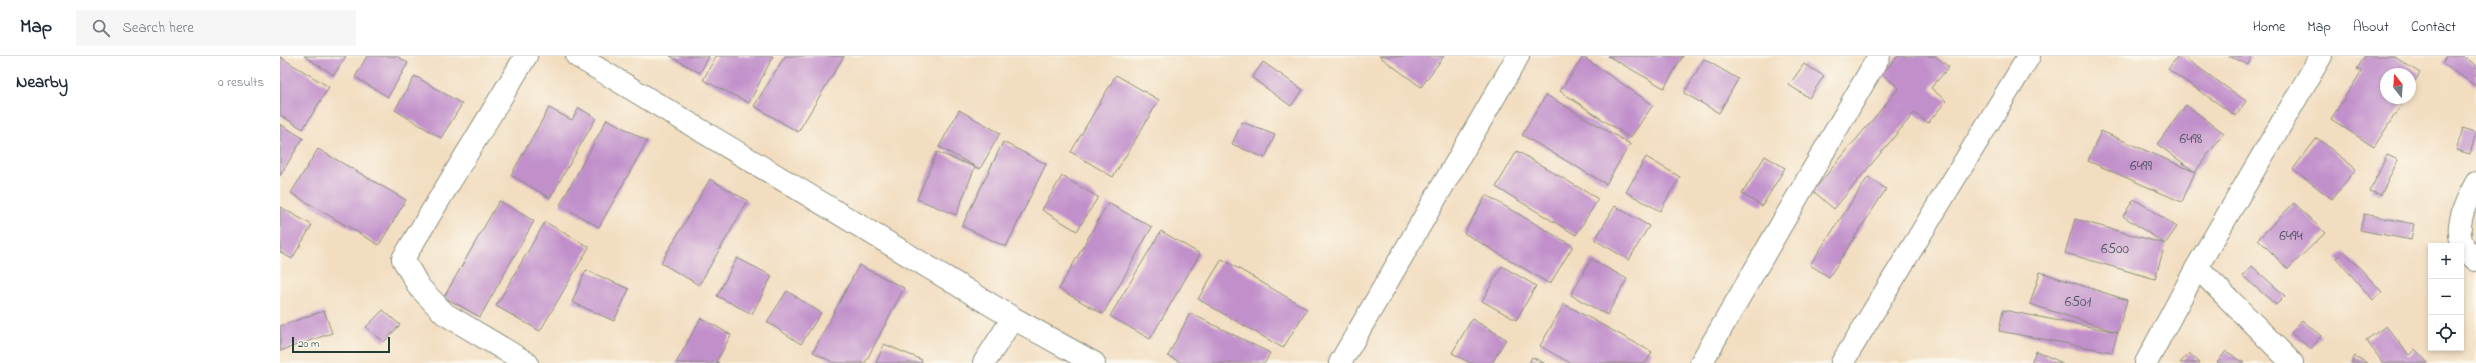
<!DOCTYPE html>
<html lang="en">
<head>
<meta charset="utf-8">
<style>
  :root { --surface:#fff; --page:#f6f6f7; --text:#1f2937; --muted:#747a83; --line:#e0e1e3 }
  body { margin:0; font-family:"Indie Flower",sans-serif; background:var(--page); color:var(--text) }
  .controls { position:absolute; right:12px; bottom:12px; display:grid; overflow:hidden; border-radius:0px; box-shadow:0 2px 6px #0003 }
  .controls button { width:36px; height:36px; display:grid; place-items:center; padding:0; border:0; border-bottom:1px solid var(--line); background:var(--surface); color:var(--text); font:20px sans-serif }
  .compass { position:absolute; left:2100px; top:12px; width:36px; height:36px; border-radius:50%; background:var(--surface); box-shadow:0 2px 6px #0003; rotate:343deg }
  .scale { position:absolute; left:12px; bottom:10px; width:98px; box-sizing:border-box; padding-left:4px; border:2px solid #1f3d34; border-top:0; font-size:11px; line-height:14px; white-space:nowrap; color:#1f3d34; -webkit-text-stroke:3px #fbf7ec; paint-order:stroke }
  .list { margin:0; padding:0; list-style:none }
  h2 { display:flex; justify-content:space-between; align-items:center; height:52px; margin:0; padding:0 16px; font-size:17px }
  h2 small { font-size:13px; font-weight:400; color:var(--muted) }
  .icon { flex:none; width:22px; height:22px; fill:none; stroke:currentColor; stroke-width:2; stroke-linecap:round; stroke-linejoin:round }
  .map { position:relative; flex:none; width:2196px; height:307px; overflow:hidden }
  header { display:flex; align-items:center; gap:24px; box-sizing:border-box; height:56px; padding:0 20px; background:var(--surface); border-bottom:1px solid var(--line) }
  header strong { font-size:19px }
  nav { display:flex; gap:22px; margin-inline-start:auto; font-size:14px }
  .search { width:280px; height:36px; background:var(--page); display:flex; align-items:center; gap:10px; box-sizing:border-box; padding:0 14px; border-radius:0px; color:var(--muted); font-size:15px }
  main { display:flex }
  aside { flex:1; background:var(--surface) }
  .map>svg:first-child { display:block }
</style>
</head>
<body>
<header>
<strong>Map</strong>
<div class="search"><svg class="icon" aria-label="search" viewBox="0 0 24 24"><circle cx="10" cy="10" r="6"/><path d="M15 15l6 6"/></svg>Search here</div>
<nav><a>Home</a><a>Map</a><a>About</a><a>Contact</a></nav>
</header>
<main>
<aside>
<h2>Nearby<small>0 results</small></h2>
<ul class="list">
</ul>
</aside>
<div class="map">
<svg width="2196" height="307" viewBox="0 0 2196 307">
  <rect width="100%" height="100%" fill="#fbf7ec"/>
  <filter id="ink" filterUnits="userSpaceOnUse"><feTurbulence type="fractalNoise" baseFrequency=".025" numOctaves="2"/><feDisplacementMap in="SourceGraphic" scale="8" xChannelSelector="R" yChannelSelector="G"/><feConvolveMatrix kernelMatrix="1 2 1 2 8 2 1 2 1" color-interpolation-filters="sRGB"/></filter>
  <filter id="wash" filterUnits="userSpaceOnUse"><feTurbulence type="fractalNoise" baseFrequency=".012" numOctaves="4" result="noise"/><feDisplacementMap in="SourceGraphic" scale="16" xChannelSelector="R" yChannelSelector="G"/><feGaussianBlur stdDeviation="0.9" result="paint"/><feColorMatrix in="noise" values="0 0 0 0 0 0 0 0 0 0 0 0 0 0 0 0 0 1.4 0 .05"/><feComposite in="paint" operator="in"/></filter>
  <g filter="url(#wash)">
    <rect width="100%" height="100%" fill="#f2ddc0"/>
    <g id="blocks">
      <path fill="#c190cb" d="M24 0H66L54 19Z
        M87 0H117L128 7 108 41 75 21Z
        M390 0H429L420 17Z
        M436 0H493L469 47 423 24Z
        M505 0H564L518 76 474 50Z
        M1099 0H1164L1141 31Z
        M1328 0H1403L1384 32Z
        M1618 0H1655L1669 11 1651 32 1666 45 1648 67 1634 57 1554 153 1533 135 1619 32 1602 18Z
        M1898 0H1902L1966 45 1956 60 1888 13Z
        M1949 0H1972L1968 9Z
        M2085 0H2113L2140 17 2130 33V18H2106V42L2125 43 2094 91 2051 63 2081 16 2077 13Z
        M2167 0H2183L2196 9V30L2162 7Z
        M0 1 49 31 23 73 0 59Z
        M1303 1 1373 49 1350 82 1280 35Z
        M1424 3 1458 23 1439 57 1404 37Z
        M983 6 1023 34 1011 50 972 22Z
        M1524 8 1544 20 1529 42 1509 29Z
        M836 19 879 44 833 121 791 96Z
        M135 20 182 48 161 82 115 54Z
        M1266 39 1350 88 1326 128 1242 79Z
        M1906 49 1944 77 1915 116 1902 146 1808 105 1821 75 1915 116 1877 88Z
        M269 52 292 64 299 52 316 62 270 142 231 119Z
        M679 54 720 77 700 113 659 91Z
        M327 63 367 85 319 171 280 149Z
        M962 66 995 79 985 102 952 88Z
        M0 68 23 82 0 120Z
        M2183 72 2196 77 2190 98 2176 94Z
        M2037 82 2076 113 2052 143 2013 113Z
        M723 86 766 108 726 191 682 170Z
        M38 93 126 144 99 189 11 137Z
        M1237 95 1318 143 1296 179 1216 131Z
        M657 96 695 111 676 159 637 143Z
        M2107 99 2118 104 2101 139 2090 135Z
        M1485 100 1505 112 1482 150 1462 138Z
        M1366 101 1400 121 1380 155 1346 136Z
        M782 120 818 141 797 175 762 154Z
        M1588 121 1606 133 1549 221 1530 209Z
        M430 123 468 145 419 229 381 207Z
        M1206 139 1293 190 1270 228 1184 177Z
        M1854 143 1897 171 1885 188 1843 160Z
        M219 145 254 165 200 261 164 241Z
        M828 147 872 171 823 258 779 233Z
        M2014 147 2045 177 2008 213 1978 183Z
        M1335 150 1369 170 1349 204 1315 184Z
        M0 151 32 169 12 203 0 196Z
        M2084 158 2134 168 2131 184 2080 174Z
        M1795 163 1885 188 1875 223 1785 197Z
        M265 166 309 191 260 275 216 250Z
        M881 175 920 198 870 283 830 260Z
        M2064 195 2102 236 2093 244 2056 202Z
        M457 202 492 220 472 258 437 240Z
        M942 203 1027 253 1003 292 918 243Z
        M1311 203 1347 223 1327 259 1291 239Z
        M579 209 624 232 585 307H554L533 296Z
        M1222 210 1256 230 1236 264 1202 245Z
        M1972 210 2005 240 1996 249 1963 220Z
        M306 214 349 233 334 265 292 246Z
        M1760 216 1847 244 1832 296 1719 275 1723 254 1837 276 1750 248Z
        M507 235 541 257 521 288 487 266Z
        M1284 248 1372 296 1366 307H1290L1260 290Z
        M103 254 120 269 104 286 86 271Z
        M44 255 52 277 0 295V270Z
        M910 257 990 297 985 307H902L888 300Z
        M421 262 451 279 436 306 439 307H396Z
        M1192 263 1226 283 1212 307H1190L1172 297Z
        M2022 264 2041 280 2031 293 2011 277Z
        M2106 270 2129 299 2135 293 2148 307H2103L2086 284Z
        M604 288 642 304 641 307H596Z
        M1756 295 1783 307H1751Z
        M1946 295 1964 307H1937Z
        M1909 297 1920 307H1900Z
        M2075 300 2087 307H2071Z
        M1252 301 1264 307H1249Z"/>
    </g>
  </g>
  <g filter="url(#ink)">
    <use href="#blocks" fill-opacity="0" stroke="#888d7a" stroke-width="1"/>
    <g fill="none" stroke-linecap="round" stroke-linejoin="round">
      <defs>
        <path id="minor" d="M246 0 123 203 139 231 165 258 247 307
          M297 0 733 262 814 307
          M2196 127C2186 145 2172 173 2185 193 2188 197 2193 201 2196 204
          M1917 211 2012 307
          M704 307 733 262
          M1060 307 1238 0
          M1421 307 1599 0
          M1562 307 1749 0
          M1866 307 1917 211 2041 0"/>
      </defs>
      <use href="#minor" stroke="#888d7a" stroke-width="24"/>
      <use href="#minor" stroke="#fff" stroke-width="22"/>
    </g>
  </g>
  <g text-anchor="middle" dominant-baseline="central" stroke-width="3" stroke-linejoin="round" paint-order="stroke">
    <g font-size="15" fill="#48525a">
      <text x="1911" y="83">6498</text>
      <text x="1861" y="110">6499</text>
      <text x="2011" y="180">6494</text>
      <text x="1835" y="193">6500</text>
      <text x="1798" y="246">6501</text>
    </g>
  </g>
</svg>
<div class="controls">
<button>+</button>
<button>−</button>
<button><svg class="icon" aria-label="locate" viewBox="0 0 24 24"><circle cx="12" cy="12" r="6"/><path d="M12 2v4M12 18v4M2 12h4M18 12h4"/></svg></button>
</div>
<svg class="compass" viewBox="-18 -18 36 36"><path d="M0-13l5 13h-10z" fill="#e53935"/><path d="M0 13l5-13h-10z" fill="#747a83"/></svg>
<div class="scale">20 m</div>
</div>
</main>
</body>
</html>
